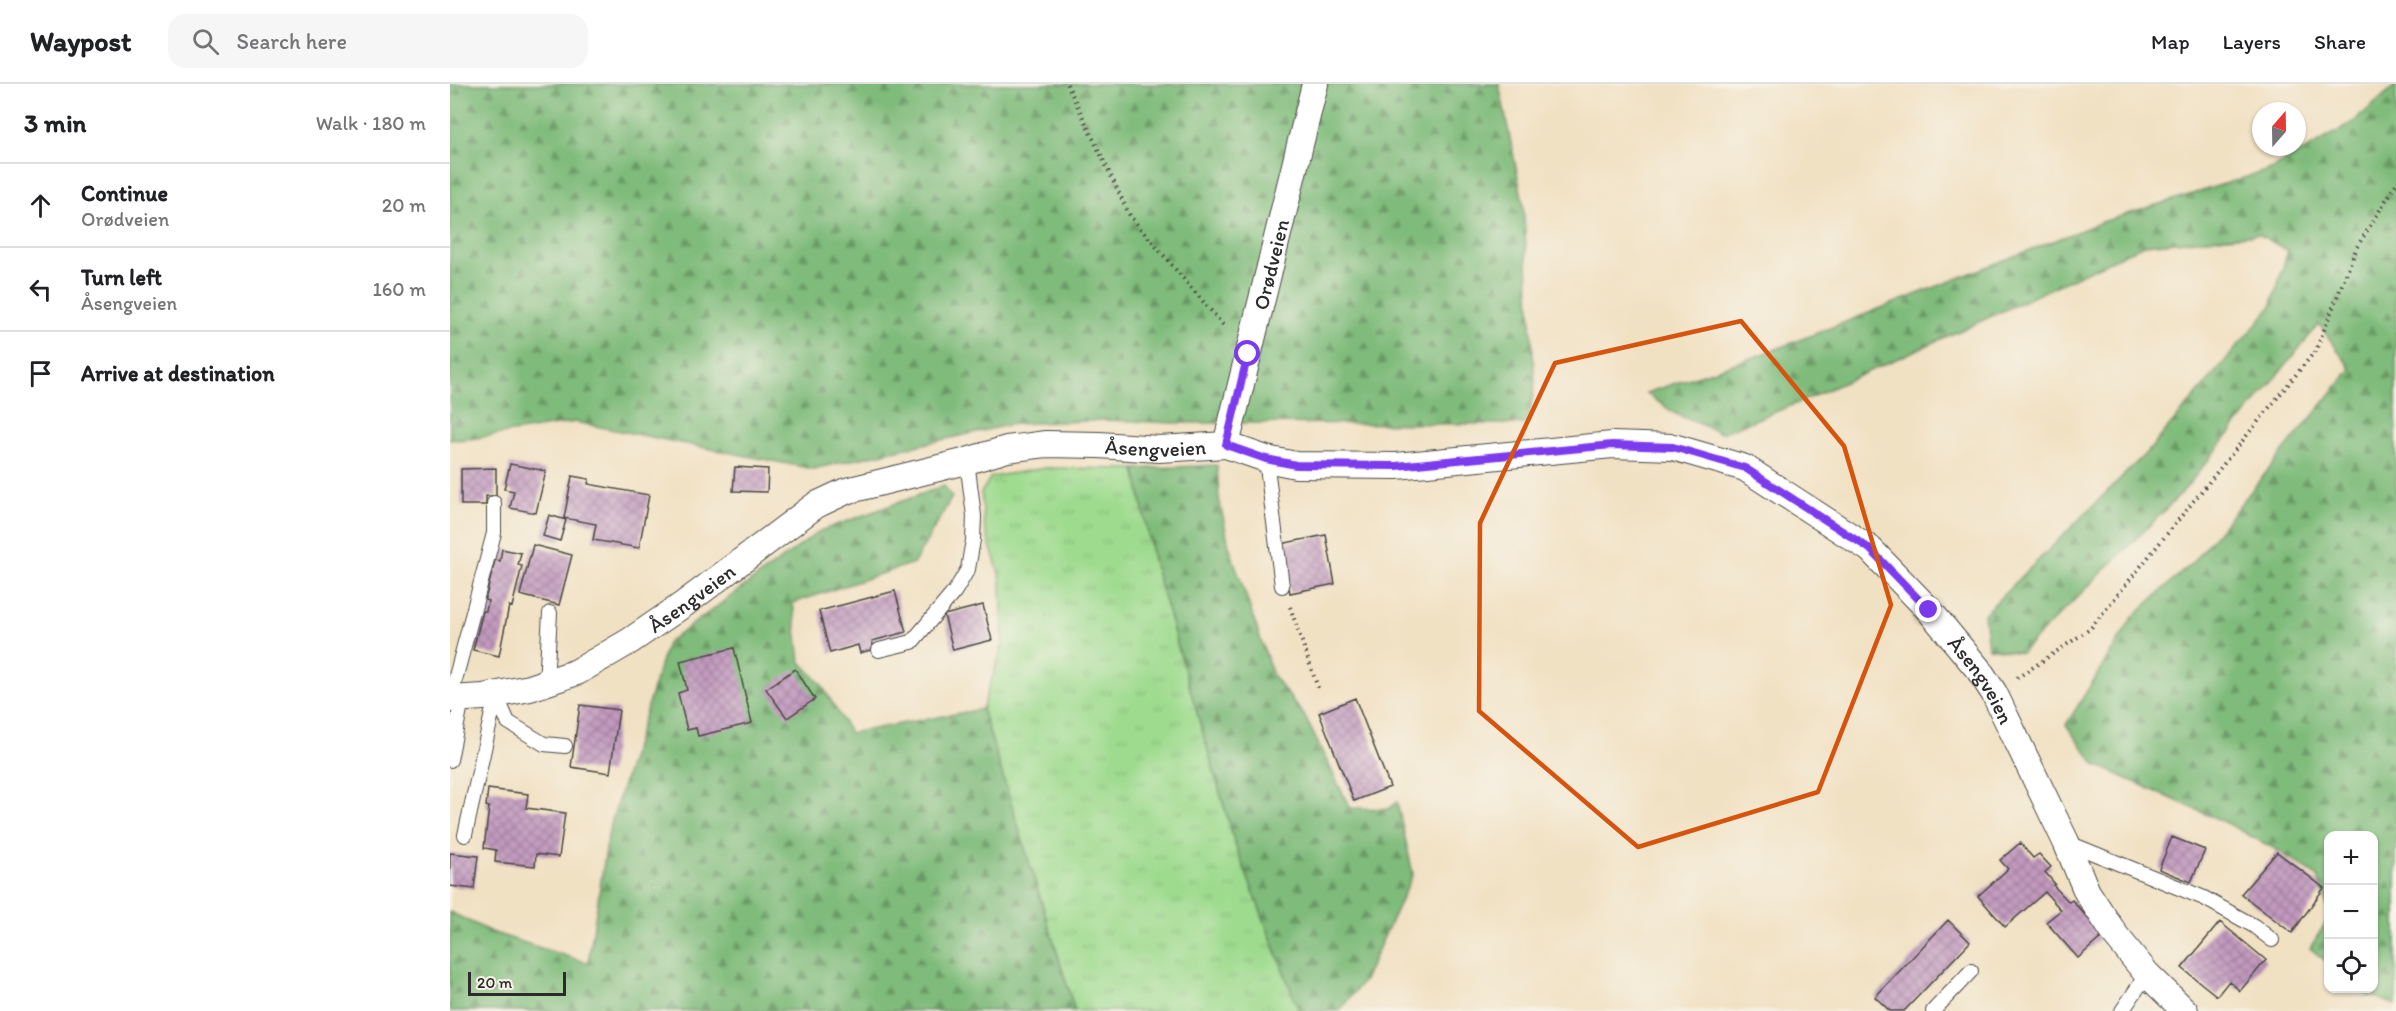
<!DOCTYPE html>
<html lang="en">
<head>
<meta charset="utf-8">
<style>
  :root { --surface:#fff; --page:#f6f6f6; --text:#202124; --muted:#757577; --line:#e0e0e0 }
  body { margin:0; font-family:Itim,sans-serif; background:var(--page); color:var(--text) }
  .controls { position:absolute; right:18px; bottom:18px; display:grid; overflow:hidden; border-radius:12px; box-shadow:0 2px 4px #0004 }
  .controls button { width:54px; height:54px; display:grid; place-items:center; padding:0; border:0; border-bottom:2px solid var(--line); background:var(--surface); color:var(--text); font:30px sans-serif }
  .compass { position:absolute; left:1802px; top:18px; width:54px; height:54px; border-radius:50%; background:var(--surface); box-shadow:0 2px 4px #0004; rotate:20deg }
  .scale { position:absolute; left:18px; bottom:15px; width:98px; box-sizing:border-box; padding-left:6px; border:3px solid #2b2b2b; border-top:0; font-size:16px; line-height:21px; white-space:nowrap; color:#2b2b2b; -webkit-text-stroke:4px #f7f3e8; paint-order:stroke }
  .stop { position:absolute; width:18px; height:18px; margin:-14px; border:4px solid #7c3aed; border-radius:50%; background:#fff }
  .stop.end { background:#7c3aed; border-color:#fff; box-shadow:0 2px 6px #0008 }
  .list { margin:0; padding:0; list-style:none }
  h2 { display:flex; justify-content:space-between; align-items:center; height:78px; margin:0; padding:0 24px; font-size:26px }
  h2 small { font-size:20px; font-weight:400; color:var(--muted) }
  .list li { display:grid; grid-template-columns:39px 1fr auto; gap:18px; align-items:center; box-sizing:border-box; height:84px; padding:0 24px; border-top:2px solid var(--line) }
  .list b { display:block; font-size:22px; white-space:nowrap }
  .list p { margin:0; font-size:20px; white-space:nowrap; color:var(--muted) }
  .list em { font-size:20px; font-style:normal; color:var(--muted) }
  .icon { flex:none; width:33px; height:33px; fill:none; stroke:currentColor; stroke-width:2; stroke-linecap:round; stroke-linejoin:round }
  .map { position:relative; flex:none; width:1946px; height:927px; overflow:hidden }
  header { display:flex; align-items:center; gap:36px; box-sizing:border-box; height:84px; padding:0 30px; background:var(--surface); border-bottom:2px solid var(--line) }
  header strong { font-size:28px }
  nav { display:flex; gap:33px; margin-inline-start:auto; font-size:21px }
  .search { width:420px; height:54px; background:var(--page); display:flex; align-items:center; gap:15px; box-sizing:border-box; padding:0 21px; border-radius:18px; color:var(--muted); font-size:22px }
  main { display:flex }
  aside { flex:1; background:var(--surface) }
  .map>svg:first-child { display:block }
</style>
</head>
<body>
<header>
<strong>Waypost</strong>
<div class="search"><svg class="icon" aria-label="search" viewBox="0 0 24 24"><circle cx="10" cy="10" r="6"/><path d="M15 15l6 6"/></svg>Search here</div>
<nav><a>Map</a><a>Layers</a><a>Share</a></nav>
</header>
<main>
<aside>
<h2>3 min<small>Walk · 180 m</small></h2>
<ul class="list">
<li><svg class="icon" aria-label="ahead" viewBox="0 0 24 24"><path d="M12 20V5M6 11l6-6 6 6"/></svg><div><b>Continue</b><p>Orødveien</p></div><em>20 m</em></li>
<li><svg class="icon" aria-label="left" viewBox="0 0 24 24"><path d="M17 20v-9H6M10 6l-5 5 5 5"/></svg><div><b>Turn left</b><p>Åsengveien</p></div><em>160 m</em></li>
<li><svg class="icon" aria-label="arrive" viewBox="0 0 24 24"><path d="M6 21V4h12l-3 4 3 4H6"/></svg><div><b>Arrive at destination</b></div></li>
</ul>
</aside>
<div class="map">
<svg width="1946" height="927" viewBox="0 0 1946 927">
  <defs>
    <pattern id="grass-tufts" width="24" height="20" patternUnits="userSpaceOnUse" patternTransform="scale(1.5)"><rect width="24" height="20" fill="#9fdb8f"/><path d="M3 7l-1-3M5 7V3M7 7l1-3M15 17l-1-3M17 17v-4M19 17l1-3" fill="none" stroke="#89bc7c"/></pattern>
    <pattern id="forest-firs" width="22" height="20" patternUnits="userSpaceOnUse" patternTransform="scale(1.5)"><rect width="22" height="20" fill="#7fbb7a"/><path d="M5 1l3.5 6h-7zM16 11l3.5 6h-7z" fill="#689864"/></pattern>
    <pattern id="building-cross-hatch" width="8" height="8" patternUnits="userSpaceOnUse" patternTransform="scale(1.5)"><rect width="8" height="8" fill="#c29abf"/><path d="M0 0l8 8M0 8l8-8" fill="none" stroke="#9e7e9b"/></pattern>
  </defs>
  <rect width="100%" height="100%" fill="#f7f3e8"/>
  <filter id="ink" filterUnits="userSpaceOnUse"><feTurbulence type="fractalNoise" baseFrequency=".0167" numOctaves="2"/><feDisplacementMap in="SourceGraphic" scale="12" xChannelSelector="R" yChannelSelector="G"/><feConvolveMatrix kernelMatrix="1 2 1 2 8 2 1 2 1" color-interpolation-filters="sRGB"/></filter>
  <filter id="wash" filterUnits="userSpaceOnUse"><feTurbulence type="fractalNoise" baseFrequency=".008" numOctaves="4" result="noise"/><feDisplacementMap in="SourceGraphic" scale="24" xChannelSelector="R" yChannelSelector="G"/><feGaussianBlur stdDeviation="1.35" result="paint"/><feColorMatrix in="noise" values="0 0 0 0 0 0 0 0 0 0 0 0 0 0 0 0 0 1.4 0 .05"/><feComposite in="paint" operator="in"/></filter>
  <g filter="url(#wash)">
    <rect width="100%" height="100%" fill="#f1e1c3"/>
    <path fill="url(#grass-tufts)" stroke="#65835d" stroke-width="1.5" d="M595 384 685 385 704 480 785 760 849 927H625L532 625 553 561 551 495 535 445 531 409 541 393Z"/>
    <path fill="url(#forest-firs)" stroke="#557352" stroke-width="1.5" d="M0 0H1049L1073 118 1085 299 1078 340 725 339 656 336 563 340 363 385 125 338 20 355 0 356Z
      M1946 1V921L1918 911 1910 905 1924 904V752H1878V824L1868 793 1829 767 1774 738 1646 681 1616 641 1683 533 1743 478 1901 285 1869 240 1729 412 1571 569 1538 564 1534 530 1702 363 1821 223 1838 167 1809 150 1694 161 1527 239 1348 319 1271 349 1224 329 1196 309 1316 269 1652 138 1819 86 1901 40Z
      M767 381 769 414 779 462 823 592 854 631 900 724 939 725 947 718 963 790 914 896 889 927H849L785 760 704 480 685 385Z
      M494 402 502 413 464 479 343 519 350 577 371 600 400 649 532 625 625 927H0V828L41 848 138 879 159 746 217 559 370 447Z
      M1878 835V879L1860 864Z"/>
    <g id="blocks">
      <path fill="url(#building-cross-hatch)" d="M60 380 96 387 86 429 60 424 64 407 54 405Z
        M285 383 318 385 317 408 283 407Z
        M46 384V412H36V421H11V385Z
        M122 392 139 395 138 400 199 411 189 464 143 456 146 440 114 434Z
        M99 431 116 436 110 457 93 452Z
        M876 451 885 500 840 509 830 460Z
        M83 461 122 471 109 521 70 511Z
        M52 465 71 469 68 481 72 482 62 523 59 522 49 572 23 566 33 527H36L38 517 35 516 45 476 50 477Z
        M445 507 456 548 422 557 424 565 410 569 408 561 380 569 369 527Z
        M533 521 542 556 503 566 494 531Z
        M284 564 302 639 248 652 246 644 237 646 228 609 237 606 230 577Z
        M345 585 365 615 337 634 316 605Z
        M905 614 940 703 904 717 869 629Z
        M130 621 169 626 160 689 121 683Z
        M38 705 78 710 76 724 115 729 109 773 86 770 85 782 45 778 46 766 34 764 39 723 36 722Z
        M1722 753 1755 766 1741 798 1709 785Z
        M1570 759 1583 774 1589 770 1601 783 1595 788 1605 800 1603 801 1619 818 1622 816 1653 852 1628 874 1596 838 1611 826 1595 808 1555 843 1528 812 1558 785 1550 776Z
        M1827 768 1874 804 1842 849 1791 810Z
        M0 769 28 772 24 805 0 802Z
        M1498 836 1520 858 1454 927H1440L1425 913Z
        M1770 838 1816 876 1790 907 1779 897 1767 912 1732 884Z"/>
    </g>
  </g>
  <g filter="url(#ink)">
    <use href="#blocks" fill-opacity="0" stroke="#494642" stroke-width="1.5"/>
    <g fill="none" stroke-linecap="round" stroke-linejoin="round">
      <defs>
        <path id="lane" d="M816 375 832 502
          M429 566 462 558 505 507 518 485 523 456 524 432 517 377
          M96 599 100 529
          M0 615 44 449V419
          M0 676 12 615
          M15 751 46 611 58 638 94 660 115 662
          M1616 758 1754 814 1804 842 1822 856
          M1483 927 1521 887
          M1672 927 1697 890"/>
        <g id="street">
          <path id="s1" d="M776 361 865 0"/>
          <path id="s2" d="M0 615 33 613 80 604 127 588 180 557 234 520 366 421 396 407 517 377 557 365 596 360 649 361 709 365 776 361 816 375 846 381 946 382 1162 361 1223 363 1295 384 1420 465 1479 526 1529 586 1544 609 1616 758 1637 808 1666 852 1697 890 1735 927"/>
        </g>
      </defs>
      <use href="#lane" stroke="#494642" stroke-width="16"/>
      <use href="#street" stroke="#494642" stroke-width="28"/>
      <path stroke="#494642" stroke-width="4" stroke-dasharray="1.5 4.5" stroke-linecap="butt" d="M617 0 680 132 774 242
        M840 523 868 604
        M1567 594 1640 545 1866 266 1907 163 1946 100"/>
      <use href="#lane" stroke="#fff" stroke-width="14"/>
      <use href="#street" stroke="#fff" stroke-width="26"/>
    </g>
  </g>
  <g fill="none" stroke-linecap="round" stroke-linejoin="round" filter="url(#ink)">
    <path stroke="#7c3aed" stroke-width="8" d="M798 270 776 361 816 375 846 381 946 382 1162 361 1223 363 1295 384 1420 465 1479 526"/>
  </g>
  <path fill="none" stroke="#d5540f" stroke-width="4.5" stroke-linejoin="round" d="M1291 237 1394 362 1441 521 1368 708 1188 763 1029 627 1030 439 1105 279Z"/>
  <g text-anchor="middle" dominant-baseline="central" stroke-width="6" stroke-linejoin="round" paint-order="stroke">
    <g font-size="21" fill="#2b2b2b" stroke="#f7f3e8">
      <text stroke="none"><textPath href="#s1" startOffset="186">Orødveien</textPath></text>
      <text stroke="none"><textPath href="#s2" startOffset="771">Åsengveien</textPath></text>
      <text stroke="none"><textPath href="#s2" startOffset="267">Åsengveien</textPath></text>
      <text stroke="none"><textPath href="#s2" startOffset="1689">Åsengveien</textPath></text>
    </g>
  </g>
</svg>
<div class="controls">
<button>+</button>
<button>−</button>
<button><svg class="icon" aria-label="locate" viewBox="0 0 24 24"><circle cx="12" cy="12" r="6"/><path d="M12 2v4M12 18v4M2 12h4M18 12h4"/></svg></button>
</div>
<svg class="compass" viewBox="-18 -18 36 36"><path d="M0-13l5 13h-10z" fill="#e53935"/><path d="M0 13l5-13h-10z" fill="#757577"/></svg>
<div class="scale">20 m</div>
<div class="stop" style="left:798px;top:270px"></div>
<div class="stop end" style="left:1479px;top:526px"></div>
</div>
</main>
</body>
</html>
